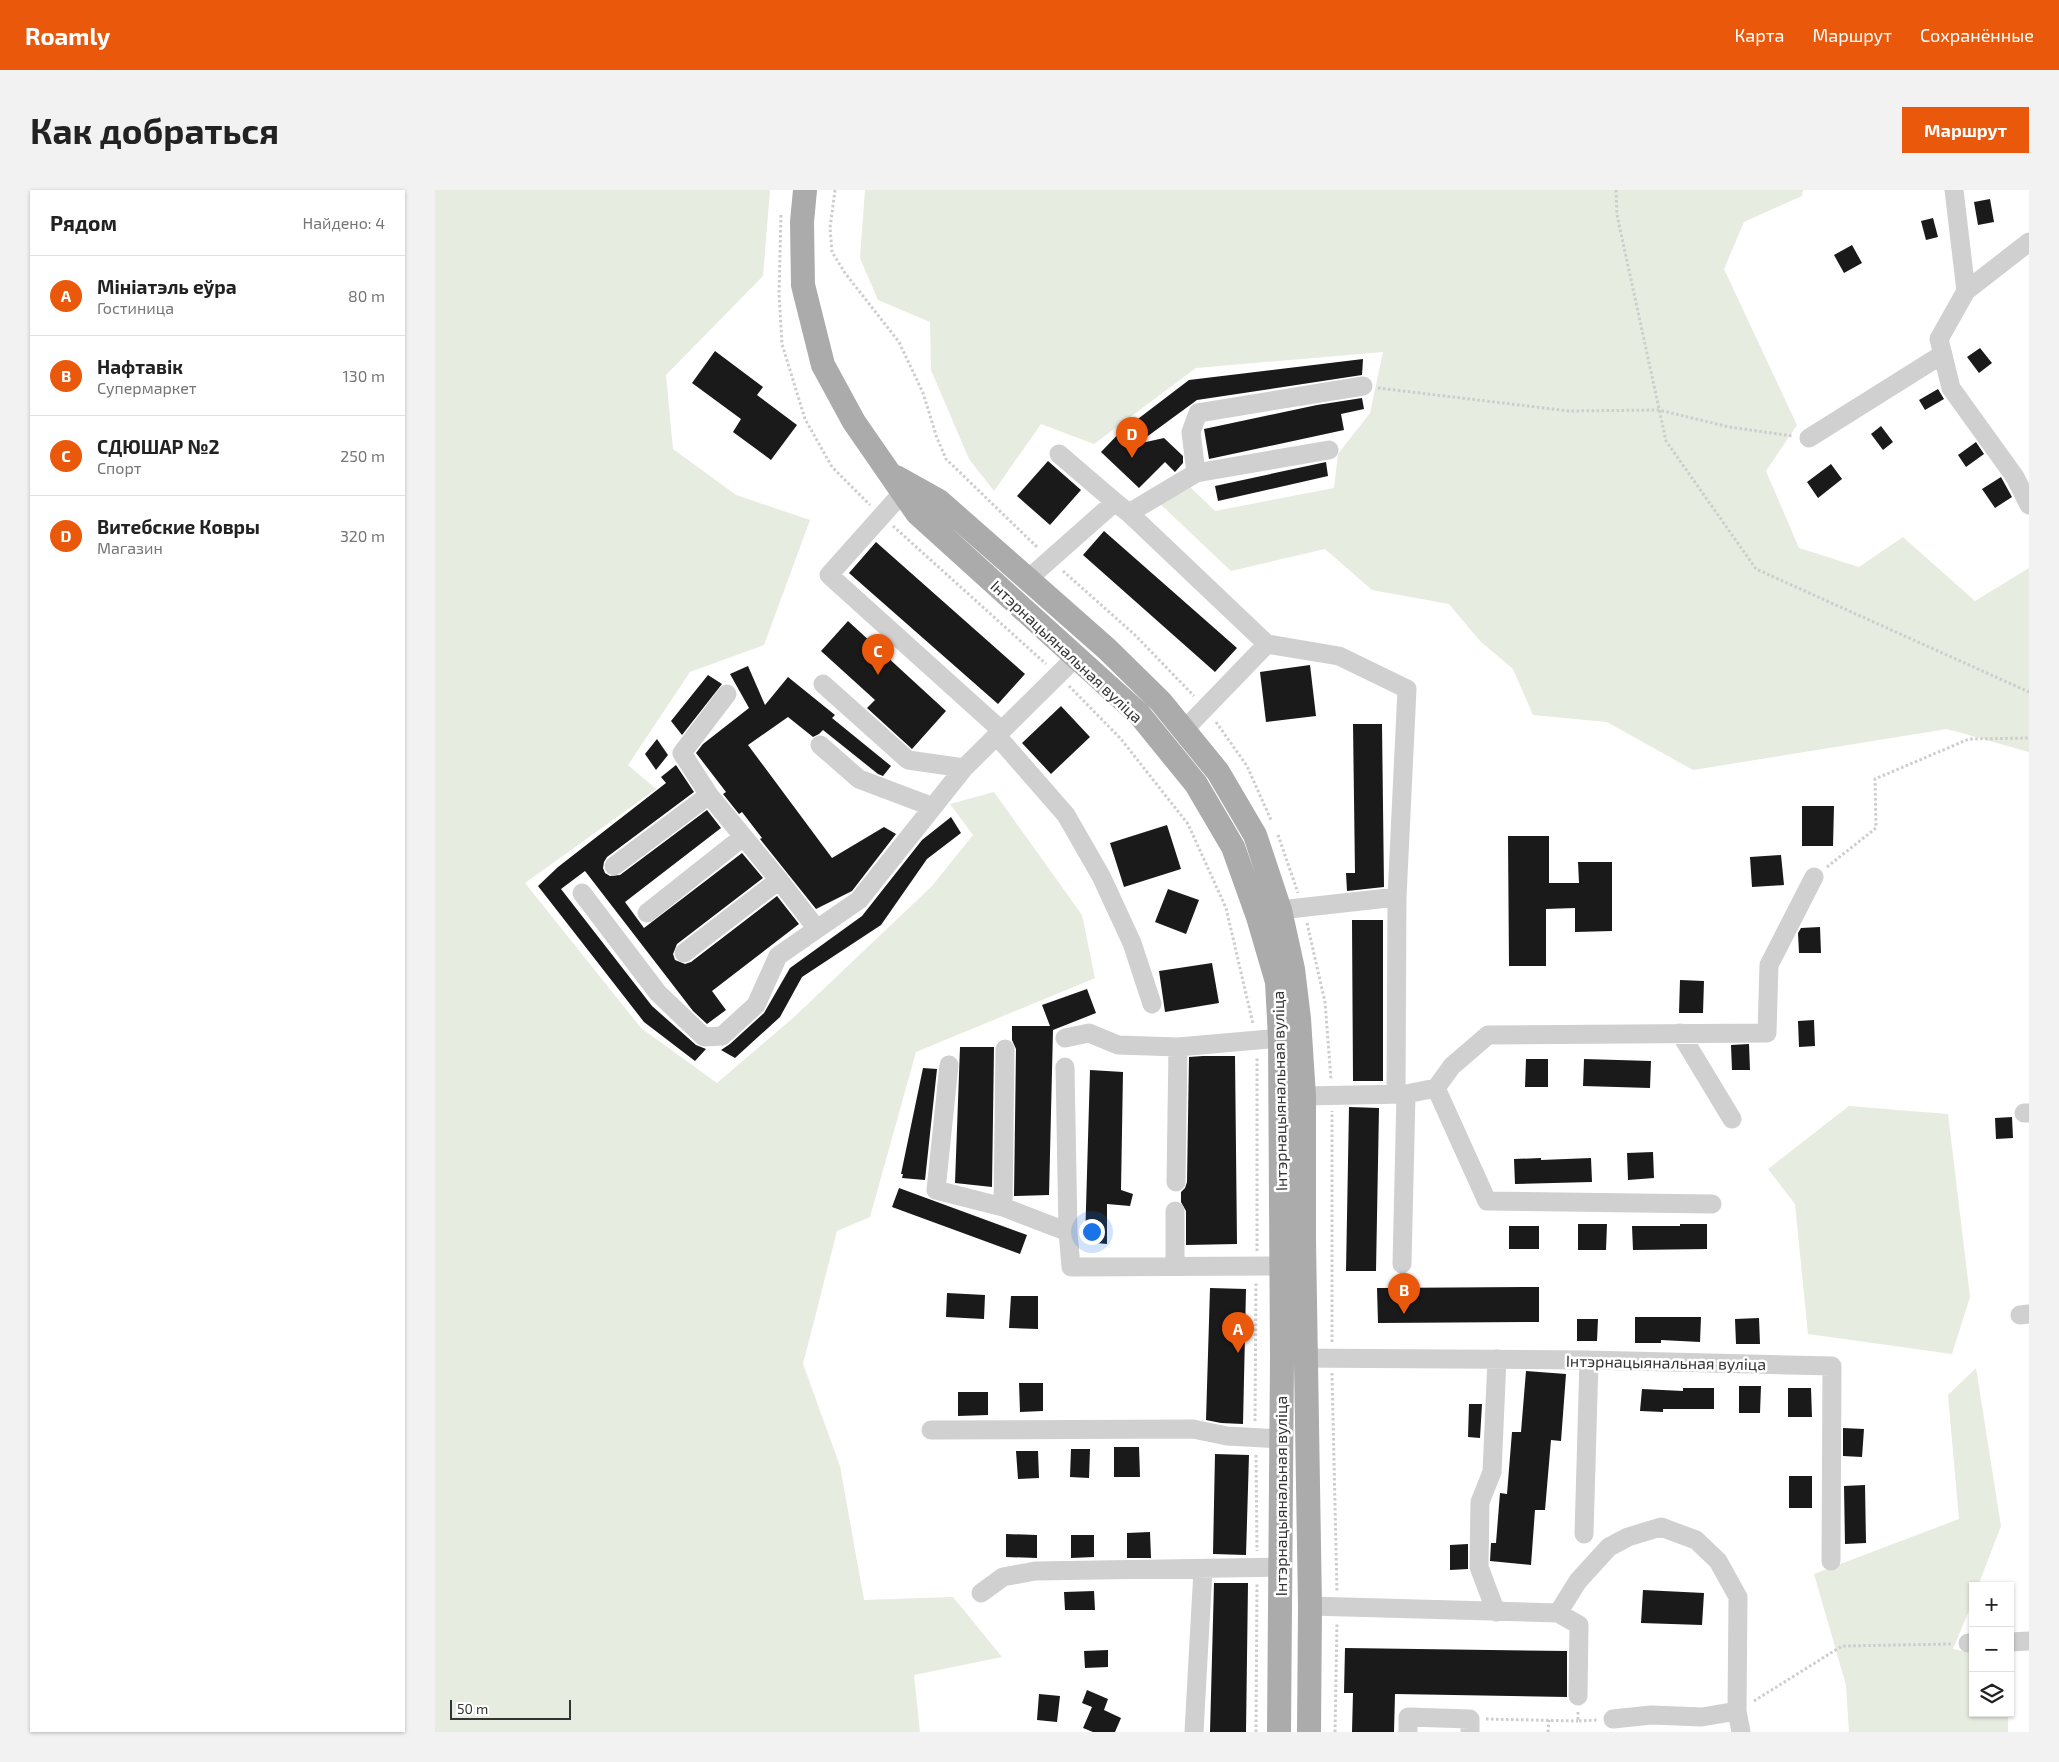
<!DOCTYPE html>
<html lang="ru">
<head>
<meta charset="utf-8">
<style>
  :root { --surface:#fff; --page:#f2f2f2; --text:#222; --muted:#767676; --line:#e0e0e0; --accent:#ea580c }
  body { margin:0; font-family:"Exo 2",sans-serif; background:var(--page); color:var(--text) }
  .controls { position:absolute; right:15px; bottom:15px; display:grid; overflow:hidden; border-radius:0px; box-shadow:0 1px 4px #0004 }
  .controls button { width:45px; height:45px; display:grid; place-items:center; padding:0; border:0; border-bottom:1px solid var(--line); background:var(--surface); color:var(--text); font:25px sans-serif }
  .scale { position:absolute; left:15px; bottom:12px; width:121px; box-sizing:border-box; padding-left:5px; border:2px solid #333; border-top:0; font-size:14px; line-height:18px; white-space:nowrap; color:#333; -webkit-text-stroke:4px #fff; paint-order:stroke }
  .you { position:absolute; left:656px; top:1041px; width:18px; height:18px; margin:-12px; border:4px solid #fff; border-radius:50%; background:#1a73e8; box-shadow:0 0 0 8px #1a73e833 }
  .badge { display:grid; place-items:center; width:32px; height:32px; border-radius:50%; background:var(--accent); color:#fff; font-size:16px; font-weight:700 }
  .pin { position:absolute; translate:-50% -41px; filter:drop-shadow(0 1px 2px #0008) }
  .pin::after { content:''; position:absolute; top:26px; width:18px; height:15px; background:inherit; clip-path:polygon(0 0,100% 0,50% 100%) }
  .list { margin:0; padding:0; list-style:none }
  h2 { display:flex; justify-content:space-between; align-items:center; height:65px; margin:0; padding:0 20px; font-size:21px }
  h2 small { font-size:16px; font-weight:400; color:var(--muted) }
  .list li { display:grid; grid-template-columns:32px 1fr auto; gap:15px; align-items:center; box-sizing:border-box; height:80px; padding:0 20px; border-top:1px solid var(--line) }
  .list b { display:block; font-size:19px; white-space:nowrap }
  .list p { margin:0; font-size:16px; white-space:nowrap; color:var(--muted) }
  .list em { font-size:16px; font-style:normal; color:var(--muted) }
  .icon { flex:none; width:28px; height:28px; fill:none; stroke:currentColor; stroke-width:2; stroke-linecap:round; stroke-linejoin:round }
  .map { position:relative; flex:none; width:1594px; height:1542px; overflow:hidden; border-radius:0px }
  header { display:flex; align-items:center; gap:30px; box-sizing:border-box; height:70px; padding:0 25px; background:var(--accent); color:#fff }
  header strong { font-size:24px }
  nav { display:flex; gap:28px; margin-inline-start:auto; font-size:18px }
  .intro { display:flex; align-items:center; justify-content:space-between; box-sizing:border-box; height:120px; padding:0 30px }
  h1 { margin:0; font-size:35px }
  .button { padding:12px 22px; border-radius:0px; background:var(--accent); color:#fff; font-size:18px; font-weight:700 }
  main { display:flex; gap:30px; padding:0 30px }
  aside { flex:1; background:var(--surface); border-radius:0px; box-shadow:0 1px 4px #0004 }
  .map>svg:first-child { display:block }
</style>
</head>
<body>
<header>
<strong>Roamly</strong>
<nav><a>Карта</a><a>Маршрут</a><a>Сохранённые</a></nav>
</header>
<div class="intro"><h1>Как добраться</h1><a class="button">Маршрут</a></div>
<main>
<aside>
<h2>Рядом<small>Найдено: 4</small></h2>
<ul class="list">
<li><span class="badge">A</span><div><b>Мініатэль еўра</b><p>Гостиница</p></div><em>80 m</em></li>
<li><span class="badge">B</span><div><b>Нафтавік</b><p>Супермаркет</p></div><em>130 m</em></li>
<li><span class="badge">C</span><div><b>СДЮШАР №2</b><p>Спорт</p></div><em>250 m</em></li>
<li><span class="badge">D</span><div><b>Витебские Ковры</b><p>Магазин</p></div><em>320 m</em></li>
</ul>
</aside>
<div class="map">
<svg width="1594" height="1542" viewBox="0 0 1594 1542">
  <rect width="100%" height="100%" fill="#fff"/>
  <path fill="#e6ecdf" d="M0 0H335L328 86 231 185 238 259 301 305 375 330 329 455 255 482 193 575 221 599 90 693 206 838 282 893 358 828 497 696 538 645 515 614 559 602 647 725 660 788 481 862 435 1027 402 1041 368 1174 405 1276 429 1410 518 1407 567 1467 479 1485 485 1542H0Z
    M430 0H1368L1367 6 1309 32 1289 79 1362 235 1331 281 1364 358 1424 377 1468 347 1540 411 1594 378V562L1512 539 1258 580 1172 532 1098 525 1078 479 1045 451 1014 414 937 400 890 359 796 381 723 312 755 297 780 321 899 298 903 264 935 223 948 162 761 178 659 254 606 234 559 301 534 269 496 180 495 132 443 110 425 68Z
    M1414 916 1513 924 1535 1107 1517 1164 1373 1144 1360 1014 1333 979Z
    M1541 1178 1566 1336 1543 1396H1538V1411L1518 1459 1538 1463V1523H1573V1542H1414L1411 1495 1379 1384 1524 1329 1513 1205Z"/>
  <path fill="#1a1a1a" d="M1555 9 1559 32 1543 35 1539 12Z
    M1498 28 1503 47 1491 50 1486 31Z
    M1417 55 1427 73 1409 83 1399 65Z
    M1545 158 1557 173 1544 183 1532 167Z
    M280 161 328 197 322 205 362 235 336 270 298 242 306 229 257 193Z
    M928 169 927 185 762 210 702 254 729 248 748 266V273L740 282 730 272 704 298 666 262 690 237 691 238 754 190Z
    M1503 199 1509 209 1490 220 1484 210Z
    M927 208 929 219 906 224 909 240 774 269 769 239 882 215Z
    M1446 236 1458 252 1448 260 1436 244Z
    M1541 252 1549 264 1531 277 1523 265Z
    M613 271 646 300 615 335 582 306Z
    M891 272 893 286 783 311 780 296Z
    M1396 274 1407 289 1383 308 1372 292Z
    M1566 287 1577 307 1560 318 1547 299Z
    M669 341 802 458 780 482 648 365Z
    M441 352 590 484 563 514 414 383Z
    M413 431 511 521 477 559 432 518 440 510 386 461Z
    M875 475 881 526 831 532 825 482Z
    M313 476 330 515 353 487 400 525 397 528 456 576 448 586 443 584 388 540 384 544 378 547 353 527 313 555 397 668 449 637 461 644 417 701 381 719 325 649 327 648 307 622 304 624 288 604 291 602 261 563 268 554 314 518 295 484Z
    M273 485 287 494 247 545 236 531Z
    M626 516 655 547 616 584 587 553Z
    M918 534H947L949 697 912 701 911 683H920Z
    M222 549 233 565 221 580 210 564Z
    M241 575 259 602 172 667 169 672 168 678 170 683 175 686 185 685 272 620 286 638 190 712 209 738 307 663 328 688 242 754 238 764 240 770 250 774 256 772 342 706 364 734 277 801 291 820 272 834 258 821 150 681 126 699 217 816 261 855 271 859 260 871 209 832 103 696 123 677 231 593 226 587Z
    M1367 616H1399L1398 656H1367Z
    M516 627 526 643 492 669 446 735 367 787 345 827 300 868 286 860 295 854 329 823 355 778 427 726 487 650Z
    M732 635 746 679 689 697 675 653Z
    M1073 646H1114V693H1144L1143 672H1177V741L1140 742V718L1111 719V776H1074Z
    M1346 665 1349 695 1317 697 1315 667Z
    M733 699 764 710 751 744 720 732Z
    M917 730H948V891H918Z
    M1385 737 1386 763H1364L1363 743 1366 738Z
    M777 773 784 813 730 822 724 781Z
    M1245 790 1269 791 1268 823H1244Z
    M652 799 661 823 618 840 614 1005 579 1006 581 859 577 850V836H615L607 815Z
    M1379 830 1380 856 1364 857 1363 831Z
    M1314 854 1315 880H1297L1296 855Z
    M525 857H559L557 997 520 993Z
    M768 866H800L802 1054 751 1055V1021L746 1012V1002L750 998 752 992 754 867Z
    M1091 869H1113V897H1090Z
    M1149 869 1216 871 1215 898 1148 896Z
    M488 878 502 879 490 990 467 988 468 984H466Z
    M655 880 688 882 686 1000 698 1004 695 1016 672 1014V1054L650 1052Z
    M914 917 944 918 941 1081H911Z
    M1577 927 1578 948 1561 949 1560 928Z
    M1218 962 1219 988 1193 990 1192 963Z
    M1106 968V970L1156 968 1157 992 1080 994 1079 969Z
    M464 998 592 1045 585 1064 457 1017Z
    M1143 1034H1172L1171 1060H1143Z
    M1245 1034H1272V1059L1198 1060 1197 1036H1245Z
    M1074 1036H1104V1059H1074Z
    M1104 1097V1132L943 1133 942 1098Z
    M775 1098 811 1099 808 1234 786 1233 771 1230Z
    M512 1103 550 1105 549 1129 511 1127Z
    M576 1106H603V1139L574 1138Z
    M1200 1127H1266L1265 1152 1226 1150V1153H1200Z
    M1324 1128 1325 1154H1301L1300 1129Z
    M1142 1129H1163L1162 1151H1142Z
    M1091 1181 1131 1184 1126 1251 1116 1250 1110 1320H1100L1096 1375 1055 1371 1056 1353H1061L1065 1303 1072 1304 1077 1242H1086Z
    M584 1193H608V1221L585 1222Z
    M1304 1196H1326L1325 1223H1304Z
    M1248 1198H1279V1219H1228V1222L1205 1221 1207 1199 1248 1201Z
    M1353 1198H1376L1377 1227H1353Z
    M523 1202H553V1225L523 1226Z
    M1034 1214H1047L1045 1248 1033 1247Z
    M1408 1238 1429 1239 1427 1267 1408 1266Z
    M679 1257H704L705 1287H679Z
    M636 1259H655L654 1288 635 1287Z
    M581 1261H603L604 1288 583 1289Z
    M780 1264 814 1265 811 1365 778 1364Z
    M1354 1286H1377V1318H1354Z
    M1430 1295 1431 1353 1410 1354 1409 1296Z
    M715 1342 716 1368H692V1343Z
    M571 1344 602 1345V1368L571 1367Z
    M636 1345H659V1367L636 1368Z
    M1033 1354V1379L1015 1380V1355Z
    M779 1393H813L811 1542H775Z
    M1208 1400 1269 1403 1267 1435 1206 1433Z
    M659 1401 660 1420H630L629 1402Z
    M910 1458 1132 1461V1507L960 1504 959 1542H917L918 1503H909Z
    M673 1460V1477L650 1478 649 1461Z
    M652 1500 673 1509 669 1520 686 1528 680 1542H658L648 1538 657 1517 647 1513Z
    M604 1504 625 1506 622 1532 602 1530Z"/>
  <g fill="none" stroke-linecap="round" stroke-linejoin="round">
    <path stroke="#cdcdcd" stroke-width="3" stroke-dasharray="2.5 2.5" stroke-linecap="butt" d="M400 0 395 38 397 62 410 83 464 152 488 203 502 248 511 269 603 358
      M1181 0 1182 25 1231 251 1321 379 1594 502
      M346 25 344 104 347 154 370 229 397 277 435 315
      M943 198 1134 221 1224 220 1294 237 1358 246
      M458 336 611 474
      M628 381 700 445 759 506
      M634 496 686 549 753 634 791 718 818 834
      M781 532 812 576 836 630
      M843 645 863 703
      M1392 677 1441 638 1440 589 1534 549 1594 548
      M872 733 890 812 896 889
      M822 1061V867
      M897 1152V921
      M897 1183 902 1402
      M820 1231 821 1092
      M821 1265 822 1361
      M1319 1511 1407 1456 1517 1454
      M1143 1522V1531L1163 1530
      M1051 1529 1143 1531
      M821 1542 822 1392
      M900 1542 902 1433
      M1113 1542 1114 1530"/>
    <path stroke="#d0d0d0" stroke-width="19" d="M1519 0 1531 101 1504 149 1516 198 1580 287 1594 315
      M1531 101 1594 52
      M1374 248 1508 164
      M624 264 680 312
      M761 283 756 242 763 223 928 196
      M468 302 394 385 567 541
      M694 323 832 454 904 466 972 499 962 707 961 904
      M593 389 680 312 694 323 761 283 894 260
      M388 494 473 570 529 578
      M292 504 247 563 274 605 344 690 382 739
      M749 540 832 454
      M562 546 631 625 666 686 697 753 717 814
      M385 555 424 589 498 617
      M179 676 274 605
      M147 703 223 803 269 847 287 846 321 815 343 766 424 710 529 578 640 468
      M212 723 308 647
      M832 724 845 720 962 707
      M249 763 344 690
      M1245 843 1297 929
      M630 848 654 843 683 855 743 857 845 848
      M570 859 568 1017 633 1042 636 1077 846 1076
      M514 875 501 1000 568 1017
      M630 877 633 1042
      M869 906 971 904 1001 898
      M1589 923H1594
      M741 992 743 857
      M1277 1014 1052 1011 1001 898 1017 876 1053 845 1332 843 1334 775 1379 687
      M967 1074 971 904
      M740 1076V1021
      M1585 1125 1594 1124
      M858 1168 1154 1170 1397 1176 1396 1371
      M496 1240 758 1239 792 1246 845 1249
      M1149 1344 1154 1170
      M546 1403 568 1387 600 1381 845 1377
      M875 1416 1123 1423 1143 1391 1174 1357 1193 1347 1226 1337 1261 1350 1283 1371 1303 1407 1302 1521 1306 1542
      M1061 1422 1044 1377 1045 1312 1057 1282 1062 1169
      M1123 1423 1144 1435 1143 1506
      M1575 1452 1594 1451
      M1533 1453H1538
      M1178 1529 1216 1525 1267 1527 1302 1521
      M759 1542 768 1380
      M973 1542V1527L1035 1529V1542"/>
    <path stroke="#ababab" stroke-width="24" d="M370 0 367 32 368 95 388 175 419 232 482 323 704 524 761 594 798 657 823 727 842 792 845 848 847 1168 844 1542
      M461 287 504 311 672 459 726 512 783 582 820 645 845 720 858 779 864 829 869 906V1051L875 1416 874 1542"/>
  </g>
  <g text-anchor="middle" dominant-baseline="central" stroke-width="5" stroke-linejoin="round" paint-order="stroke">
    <g font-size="16" fill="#333" stroke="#fff">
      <text transform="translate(632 461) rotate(43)">Інтэрнацыянальная вуліца</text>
      <text transform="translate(844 901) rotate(-91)">Інтэрнацыянальная вуліца</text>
      <text transform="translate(1231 1172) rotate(1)">Інтэрнацыянальная вуліца</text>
      <text transform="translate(845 1306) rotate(-90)">Інтэрнацыянальная вуліца</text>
    </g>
  </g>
</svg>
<div class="controls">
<button>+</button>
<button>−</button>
<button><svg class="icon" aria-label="layers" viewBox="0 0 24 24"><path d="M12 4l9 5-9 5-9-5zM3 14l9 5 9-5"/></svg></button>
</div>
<div class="scale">50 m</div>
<div class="you"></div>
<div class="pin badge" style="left:803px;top:1163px">A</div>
<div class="pin badge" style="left:969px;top:1124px">B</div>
<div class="pin badge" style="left:443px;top:485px">C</div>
<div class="pin badge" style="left:697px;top:268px">D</div>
</div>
</main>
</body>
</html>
